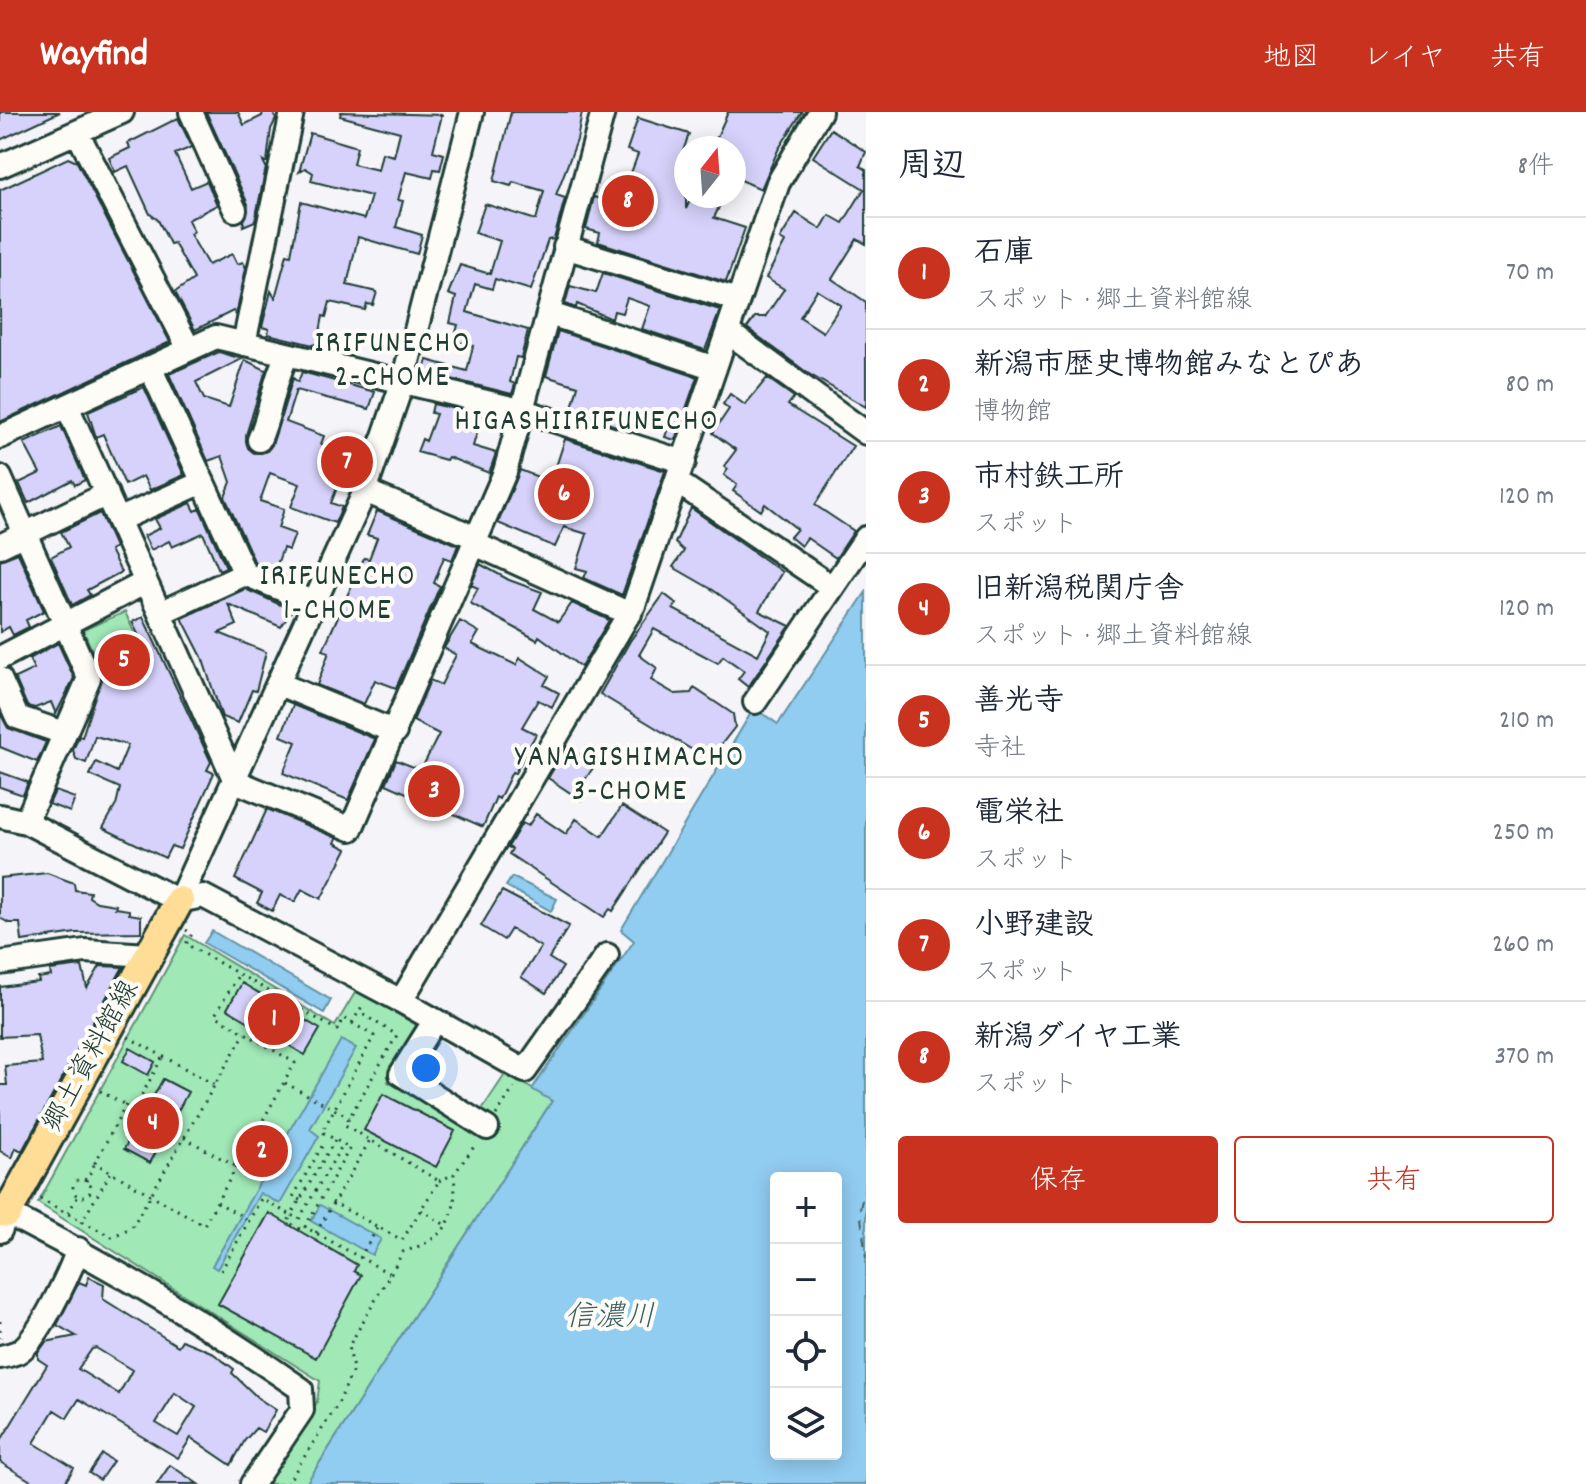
<!DOCTYPE html>
<html lang="ja">
<head>
<meta charset="utf-8">
<style>
  :root { --surface:#fff; --page:#f6f6f7; --text:#1f2937; --muted:#747a83; --line:#e0e1e3; --accent:#c8321e }
  body { margin:0; font-family:Dekko,"Klee One",sans-serif; background:var(--page); color:var(--text) }
  .controls { position:absolute; right:24px; bottom:24px; display:grid; overflow:hidden; border-radius:8px; box-shadow:0 4px 20px #0003 }
  .controls button { width:72px; height:72px; display:grid; place-items:center; padding:0; border:0; border-bottom:2px solid var(--line); background:var(--surface); color:var(--text); font:40px sans-serif }
  .compass { position:absolute; left:674px; top:24px; width:72px; height:72px; border-radius:50%; background:var(--surface); box-shadow:0 4px 20px #0003; rotate:17deg }
  .you { position:absolute; left:426px; top:956px; width:28px; height:28px; margin:-20px; border:6px solid #fff; border-radius:50%; background:#1a73e8; box-shadow:0 0 0 12px #1a73e833 }
  .badge { display:grid; place-items:center; width:52px; height:52px; border-radius:50%; background:var(--accent); color:#fff; font-size:26px; font-weight:700 }
  .pin { position:absolute; translate:-50% -50%; border:4px solid #fff; box-shadow:0 2px 8px #0006 }
  .list { margin:0; padding:0; list-style:none }
  h2 { display:flex; justify-content:space-between; align-items:center; height:104px; margin:0; padding:0 32px; font-size:34px }
  h2 small { font-size:26px; font-weight:400; color:var(--muted) }
  .list li { display:grid; grid-template-columns:52px 1fr auto; gap:24px; align-items:center; box-sizing:border-box; height:112px; padding:0 32px; border-top:2px solid var(--line) }
  .list b { display:block; font-size:30px; white-space:nowrap }
  .list p { margin:0; font-size:26px; white-space:nowrap; color:var(--muted) }
  .list em { font-size:26px; font-style:normal; color:var(--muted) }
  .actions { display:flex; gap:16px; padding:24px 32px }
  .actions a { flex:1; padding:18px 0; border:2px solid var(--accent); border-radius:8px; text-align:center; font-size:28px; color:var(--accent) }
  .actions .main { background:var(--accent); color:#fff }
  .icon { flex:none; width:44px; height:44px; fill:none; stroke:currentColor; stroke-width:2; stroke-linecap:round; stroke-linejoin:round }
  .map { position:relative; flex:none; width:866px; height:1372px; overflow:hidden }
  header { display:flex; align-items:center; gap:48px; box-sizing:border-box; height:112px; padding:0 40px; background:var(--accent); color:#fff }
  header strong { font-size:38px }
  nav { display:flex; gap:44px; margin-inline-start:auto; font-size:28px }
  main { display:flex }
  aside { flex:1; background:var(--surface) }
  .map>svg:first-child { display:block }
</style>
</head>
<body>
<header>
<strong>Wayfind</strong>
<nav><a>地図</a><a>レイヤ</a><a>共有</a></nav>
</header>
<main>
<div class="map">
<svg width="866" height="1372" viewBox="0 0 866 1372">
  <rect width="100%" height="100%" fill="#f5f4f8"/>
  <filter id="ink" filterUnits="userSpaceOnUse"><feTurbulence type="fractalNoise" baseFrequency=".0125" numOctaves="2"/><feDisplacementMap in="SourceGraphic" scale="16" xChannelSelector="R" yChannelSelector="G"/><feConvolveMatrix kernelMatrix="1 2 1 2 8 2 1 2 1" color-interpolation-filters="sRGB"/></filter>
  <g filter="url(#ink)">
    <path fill="#a0e8b6" stroke="#609275" stroke-width="2" d="M125 500 138 529 113 539 115 545 99 554 83 518Z
      M185 823 335 914 356 879 420 914 388 970 469 1017 506 961 552 989 306 1372H264L317 1290 320 1269 38 1091Z"/>
    <path fill="#91ccf1" stroke="#6393a5" stroke-width="2" fill-rule="evenodd" d="M866 480V1372H306L552 989 532 977 634 829 621 818 754 596 778 612ZM776 1066H836V1342H776Z
      M512 765 557 787 551 799 506 774Z
      M212 819 331 888 324 901 204 831Z
      M341 928 356 936 310 1017 319 1024 280 1092 260 1081 217 1157 212 1154Z
      M320 1093 381 1127 372 1143 311 1109Z"/>
    <g fill="none" stroke-linecap="round" stroke-linejoin="round">
      <path stroke="#3c6163" stroke-width="2" stroke-dasharray="10 8" stroke-linecap="butt" d="M866 1070 860 1097 866 1146"/>
    </g>
    <path fill="#d6d2fb" stroke="#1f3d34" stroke-width="2" fill-rule="evenodd" d="M0 0H60L0 28Z
      M206 0H238L244 13 262 4 263 0H273L276 7 271 17 267 50 263 49 266 55 255 109 243 114 248 92Z
      M341 0 442 3 433 39 444 42 440 58 434 57 432 66 406 60 398 88 403 89 396 115 422 123 417 142 358 125 347 173 377 180 373 193 367 192 365 198 330 190 326 205 323 204 318 231 313 233 268 222 269 217 262 215 271 179 275 186 287 142 291 143 301 90 364 107 371 84 311 69 313 61 305 56 299 60 310 21 357 35 353 52 378 58 382 41 394 44 400 20 340 4Z
      M511 0H582L577 28 556 83 565 86 554 127 548 128 531 178 495 167 492 177 475 172 467 200 528 218 521 246 516 245 510 270 515 272 512 282 423 260 427 248 467 259 473 234 458 230 459 225 455 224 458 213 450 211 456 185 448 182 460 153 490 162 500 129 475 121 485 92 536 108 544 79 513 70 511 74 494 69Z
      M728 0H802L778 38 761 77 734 65V36H712Z
      M178 6 192 35 175 42 191 76 207 69 217 93 188 108 194 120 190 122 208 153 232 142 237 152 243 150 246 156 236 203 233 199 195 218 175 180 194 167 174 131 170 132 158 108 150 102 128 54 115 60 109 46 130 36 128 31Z
      M638 6 689 22 681 45 686 47V97L692 84H724L714 106 745 116 726 170 598 130 600 121 586 117 594 85 611 90 618 66 628 69 638 42 627 38Z
      M831 17 866 40 860 54 866 57V132L857 127 832 167 866 190V295L809 262 747 216 755 205H765L784 177 766 166 785 130 780 127 796 101 821 117 829 103 843 111 864 77 813 45ZM817 178 841 193 823 220 800 205Z
      M68 46 77 50 170 230 0 310V78Z
      M603 161 720 198 705 238 642 217 650 194 627 186 622 201 614 199 612 207 577 192 576 196 565 192 570 174 596 181Z
      M558 219 697 265 675 328 665 325 667 319 642 311 636 310 635 314 621 310 619 315 571 299 578 274 546 264Z
      M219 240 242 247 196 270 204 287 229 295 245 248 266 258 246 323 248 336 254 341 267 339 272 333 293 266 298 270 302 260 375 280 369 297 296 278 286 310 324 324 321 332 356 343 348 369 341 366 331 391 342 395 335 411 291 395 300 372 270 361 260 389 284 397 278 416 295 422 289 438 283 436 276 455 272 453 271 457 255 451 225 385 231 370 222 344 208 349 169 262Z
      M767 266 794 285 788 293 853 334 815 393 854 419 836 446 807 426 801 434 790 425 797 417 765 392 761 399 733 379 737 373 724 363 728 357 724 354 736 338 713 321 729 297 723 292 730 282 745 293Z
      M144 275 184 363 150 378 143 364 125 373 103 322 96 325 88 300Z
      M433 292 482 303 473 334 496 341 489 361 448 345 446 348 417 340 422 327 426 329 436 302 431 301Z
      M61 314 85 368 75 373 72 368 28 391 19 371 40 361 24 331Z
      M565 327 665 359 622 483 584 466 587 459 576 456 587 422 564 415 555 435 498 411 520 358 551 370Z
      M191 391 195 399 200 397 226 455 219 458 203 421 172 435 169 429 151 438 144 424 160 416 155 407Z
      M691 396 782 460 759 499 790 514 748 575 738 567 744 559 723 544 718 551 654 517 639 543 657 556 651 568 675 582 691 581 694 576 733 602 735 615 709 648 600 582 630 529 664 482 677 492 673 497 758 543 770 519 713 478 673 455 684 439 675 431Z
      M377 399 458 433 452 448 444 445 434 471 440 474 396 576 375 568 364 592 317 573 329 540 323 538 364 446 369 447 377 426 367 423Z
      M100 401 115 435 110 438 121 460 87 478 90 483 72 493 51 445 69 435 61 420Z
      M18 441 44 499 26 508 29 515 13 523 9 515 0 520V448Z
      M480 452 509 468 542 480 534 497 558 510 572 491 609 508 581 555 539 524 537 528 470 491 478 476 471 473Z
      M245 477 292 498 281 515 228 492 237 513 219 521 266 540 256 579 252 578 238 611 222 605 202 545 182 506Z
      M143 505 211 650 207 658 214 661 180 737 171 734 165 746 103 716 116 693 120 676 90 663 96 650 117 660 128 633 95 624 86 651 76 647 73 638 79 624 82 625 106 550 115 545 112 540 139 524 132 510Z
      M460 509 479 520 472 532 516 553 520 546 549 564 544 573 559 581 552 595 538 588 522 615 536 622 515 661 512 660 499 687 496 685 483 715 386 672 396 648 421 658 439 622 413 609 430 568 441 573 456 543 444 536Z
      M58 531 74 566 56 602 51 590 35 596 27 594 15 566 34 557 29 547Z
      M293 593 375 627 348 688 283 661 296 630 281 624Z
      M0 601 8 616 46 630 37 650 0 635Z
      M567 635 595 653 582 672 588 677 581 688 548 666Z
      M0 660 28 670 23 683 0 675Z
      M55 679 75 686 70 700 49 692Z
      M622 694 664 721 613 799 610 797 604 805 509 742 512 737 508 735 522 711 528 714 536 702 566 722 576 707 602 724Z
      M267 697 337 726 335 731 347 737 321 787 302 777 295 790 280 783 272 799 257 791 262 781 235 767Z
      M47 761 74 771 75 778 90 780 89 785 97 790 116 793 115 796 129 798V802L141 804V820L76 821 22 829 20 811H9L0 806V766Z
      M502 779 569 814 549 846 563 855 546 881 521 865 541 835 511 817 504 828 481 814Z
      M82 854 87 876 100 854 123 855 22 1039 16 1036 12 1046 0 1039V973H7L5 954 42 951 37 923 0 925V875L39 870 38 866 51 864 50 858Z
      M242 871 320 917 305 943 227 897Z
      M130 936 155 950 148 963 123 949Z
      M163 967 188 980 150 1051 124 1037Z
      M383 982 455 1019 436 1055 364 1018Z
      M269 1101 357 1153 354 1159 361 1163 316 1246 218 1192Z
      M89 1165 104 1172 103 1187 178 1234 182 1228 211 1240 234 1257 232 1261 258 1286 276 1298 263 1320 256 1316 245 1328 231 1353 191 1326 178 1346 79 1287 67 1306 54 1298 34 1331 74 1356 64 1372H36L0 1350V1330L47 1253 38 1247V1241L46 1230 76 1224 57 1213 79 1170 86 1173ZM96 1236 132 1258 119 1282 78 1257 92 1237ZM175 1281 196 1295 178 1324 156 1311Z
      M102 1342 113 1349 100 1368 89 1361Z
      M170 1353 198 1372H157Z"/>
    <g fill="none" stroke-linecap="round" stroke-linejoin="round">
      <defs>
        <path id="minor" d="M191 0 235 98
          M77 20 189 237
          M0 54 122 0
          M565 135 738 188
          M550 202 715 256
          M728 220 866 321
          M244 232 292 0
          M150 255 245 462 313 490
          M67 294 235 669 351 717 505 360 603 0
          M0 325 216 225 524 299 684 350
          M259 328C272 300 273 269 287 244
          M0 365 89 566 26 710
          M677 370 832 475
          M365 379 477 426
          M118 408 203 370
          M475 432 630 502
          M0 434 107 382
          M160 501 245 462
          M0 546 146 470
          M0 567 17 605 64 621
          M279 572 395 620
          M755 590 866 426
          M0 704 26 710 179 789 203 784 401 889 634 493 778 71 820 0
          M179 789 365 379 403 269 472 0
          M0 851 85 839 149 843
          M401 889 525 959 607 843
          M435 908 401 962 487 1016
          M0 1119 7 1101C110 1154 206 1211 301 1277L302 1298 252 1372
          M0 1245C6 1244 13 1242 18 1240 38 1229 70 1160 78 1137"/>
        <path id="major" d="M0 1100 7 1101 179 789"/>
      </defs>
      <use href="#minor" stroke="#1f3d34" stroke-width="28"/>
      <use href="#major" stroke="#1f3d34" stroke-width="34"/>
      <path stroke="#1f3d34" stroke-width="3" stroke-dasharray="2 6" stroke-linecap="butt" d="M186 818 192 822 186 832 337 918 344 906 374 924 322 1020 350 1036 305 1115 390 1162
        M352 911 364 891
        M128 925 215 973
        M285 971 349 1005
        M100 979 237 1055
        M126 993 95 1051 204 1113 295 951 215 903 239 862
        M134 997 163 944
        M496 1003 514 976
        M335 1028 291 1103 299 1107 343 1032
        M73 1076a9 9 0 1 1 18 0a9 9 0 1 1-18 0Z
        M86 1069 95 1051
        M439 1069 454 1062
        M40 1087 112 1125 132 1115 245 921
        M300 1088 293 1085 324 1031
        M217 1090 248 1108
        M332 1090 402 1128 439 1069 345 1013 397 923 359 900
        M421 1098 447 1114
        M68 1101 78 1084
        M81 1111 111 1060
        M316 1121 370 1028
        M360 1146 378 1115
        M221 1159 261 1087 291 1103 288 1110 302 1118 305 1115
        M0 1209V1226
        M287 1372 338 1292 353 1258 349 1234 403 1140C447 1126 458 1108 454 1062L476 1032"/>
      <use href="#minor" stroke="#fdfcf7" stroke-width="22"/>
      <use href="#major" stroke="#ffdd96" stroke-width="28"/>
    </g>
  </g>
  <g text-anchor="middle" dominant-baseline="central" stroke-width="8" stroke-linejoin="round" paint-order="stroke">
    <g font-size="28" fill="#1f3d34" stroke="#fdfcf7">
      <text transform="translate(93 945) rotate(-61)">郷土資料館線</text>
    </g>
    <g font-size="30" letter-spacing="2" fill="#1f3d34" stroke="#fdfcf7">
      <text x="393" y="233">IRIFUNECHO<tspan x="393" dy="34">2-CHOME</tspan></text>
      <text x="587" y="311">HIGASHIIRIFUNECHO</text>
      <text x="338" y="466">IRIFUNECHO<tspan x="338" dy="34">1-CHOME</tspan></text>
      <text x="630" y="647">YANAGISHIMACHO<tspan x="630" dy="34">3-CHOME</tspan></text>
    </g>
    <g font-size="30" font-style="italic" fill="#3c6163" stroke="#fdfcf7">
      <text x="610" y="1207">信濃川</text>
    </g>
  </g>
</svg>
<div class="controls">
<button>+</button>
<button>−</button>
<button><svg class="icon" aria-label="locate" viewBox="0 0 24 24"><circle cx="12" cy="12" r="6"/><path d="M12 2v4M12 18v4M2 12h4M18 12h4"/></svg></button>
<button><svg class="icon" aria-label="layers" viewBox="0 0 24 24"><path d="M12 4l9 5-9 5-9-5zM3 14l9 5 9-5"/></svg></button>
</div>
<svg class="compass" viewBox="-18 -18 36 36"><path d="M0-13l5 13h-10z" fill="#e53935"/><path d="M0 13l5-13h-10z" fill="#747a83"/></svg>
<div class="you"></div>
<div class="pin badge" style="left:274px;top:907px">1</div>
<div class="pin badge" style="left:262px;top:1039px">2</div>
<div class="pin badge" style="left:434px;top:679px">3</div>
<div class="pin badge" style="left:153px;top:1011px">4</div>
<div class="pin badge" style="left:124px;top:548px">5</div>
<div class="pin badge" style="left:564px;top:382px">6</div>
<div class="pin badge" style="left:347px;top:350px">7</div>
<div class="pin badge" style="left:628px;top:89px">8</div>
</div>
<aside>
<h2>周辺<small>8件</small></h2>
<ul class="list">
<li><span class="badge">1</span><div><b>石庫</b><p>スポット · 郷土資料館線</p></div><em>70 m</em></li>
<li><span class="badge">2</span><div><b>新潟市歴史博物館みなとぴあ</b><p>博物館</p></div><em>80 m</em></li>
<li><span class="badge">3</span><div><b>市村鉄工所</b><p>スポット</p></div><em>120 m</em></li>
<li><span class="badge">4</span><div><b>旧新潟税関庁舎</b><p>スポット · 郷土資料館線</p></div><em>120 m</em></li>
<li><span class="badge">5</span><div><b>善光寺</b><p>寺社</p></div><em>210 m</em></li>
<li><span class="badge">6</span><div><b>電栄社</b><p>スポット</p></div><em>250 m</em></li>
<li><span class="badge">7</span><div><b>小野建設</b><p>スポット</p></div><em>260 m</em></li>
<li><span class="badge">8</span><div><b>新潟ダイヤ工業</b><p>スポット</p></div><em>370 m</em></li>
</ul>
<div class="actions"><a class="main">保存</a><a>共有</a></div>
</aside>
</main>
</body>
</html>
